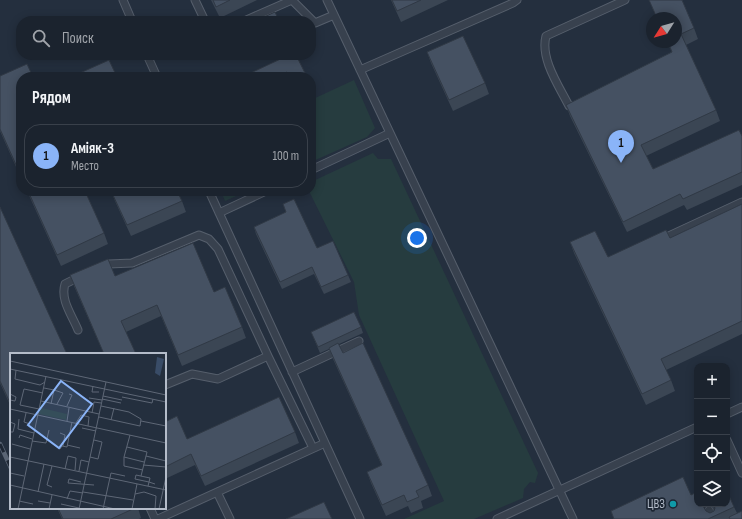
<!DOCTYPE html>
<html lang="ru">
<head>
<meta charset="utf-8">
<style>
  :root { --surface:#1b232e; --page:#282f3a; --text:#f1f3f6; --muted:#a0a4aa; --line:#39404a; --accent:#8ab4f8 }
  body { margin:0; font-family:"Sofia Sans Condensed",sans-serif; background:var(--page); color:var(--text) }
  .controls { position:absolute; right:12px; bottom:12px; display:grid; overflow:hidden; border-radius:8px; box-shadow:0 2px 10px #0003 }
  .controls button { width:36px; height:36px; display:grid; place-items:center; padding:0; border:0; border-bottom:1px solid var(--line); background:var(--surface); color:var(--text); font:20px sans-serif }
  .compass { position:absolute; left:646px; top:12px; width:36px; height:36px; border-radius:50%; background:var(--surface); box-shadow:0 2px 10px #0003; rotate:233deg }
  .you { position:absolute; left:417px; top:238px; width:14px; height:14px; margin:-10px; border:3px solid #fff; border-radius:50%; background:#1a73e8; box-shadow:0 0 0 6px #1a73e833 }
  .badge { display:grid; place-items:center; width:26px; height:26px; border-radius:50%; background:var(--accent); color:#111; font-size:13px; font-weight:700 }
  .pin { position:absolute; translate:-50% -33px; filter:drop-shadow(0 1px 2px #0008) }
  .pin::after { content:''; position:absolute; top:21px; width:14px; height:12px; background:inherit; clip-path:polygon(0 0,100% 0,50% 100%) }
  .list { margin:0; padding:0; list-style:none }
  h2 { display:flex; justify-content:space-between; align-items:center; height:52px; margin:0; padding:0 16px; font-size:17px }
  h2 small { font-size:13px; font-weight:400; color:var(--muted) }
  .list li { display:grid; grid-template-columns:26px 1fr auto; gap:12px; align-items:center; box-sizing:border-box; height:64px; margin:0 8px 8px; padding:0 8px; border:1px solid var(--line); border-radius:16px }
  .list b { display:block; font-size:15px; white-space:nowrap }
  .list p { margin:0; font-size:13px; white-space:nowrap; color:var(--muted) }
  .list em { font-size:13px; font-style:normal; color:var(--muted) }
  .icon { flex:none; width:22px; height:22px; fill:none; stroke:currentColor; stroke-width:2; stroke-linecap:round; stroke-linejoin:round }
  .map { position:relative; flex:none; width:742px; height:519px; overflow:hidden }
  .search { position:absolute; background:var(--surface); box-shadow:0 2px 10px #0003; left:16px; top:16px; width:300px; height:44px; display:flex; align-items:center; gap:10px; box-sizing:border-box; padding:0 14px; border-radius:16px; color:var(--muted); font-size:15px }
  .panel { position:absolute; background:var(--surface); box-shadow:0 2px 10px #0003; left:16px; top:72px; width:300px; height:124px; border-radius:16px }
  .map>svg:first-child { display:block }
</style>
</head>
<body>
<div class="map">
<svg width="742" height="519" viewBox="0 0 742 519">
  <rect width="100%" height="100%" fill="#242f3e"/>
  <path fill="#263c3f" d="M354 80 375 128 367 137 311 162V100Z
    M373 153 378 159H391L538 473 535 483 530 482 524 489 523 498 474 519H404L444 501 359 315 354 282 309 191H311V182Z
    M221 191H247L225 201Z"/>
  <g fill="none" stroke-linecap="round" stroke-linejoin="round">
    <defs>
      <path id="lane" d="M123 0 132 21
        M195 0 205 21
        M327 0 573 519
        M244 21 292 0 315 23 334 15
        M147 55 157 77
        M360 70 513 3 517 0
        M569 106C559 86 540 59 546 36L625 0
        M311 170 390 133
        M209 191 360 519
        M219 213 266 191
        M660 240 742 202
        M101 267 109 264 132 263 199 235 209 239 218 249 268 356
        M78 330C72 315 60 300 65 284L79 277
        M292 372 359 341
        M165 385 192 374 218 379 268 356 313 448
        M727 414 742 407
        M727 440 742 473
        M217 492 230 519
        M150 508 155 519
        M709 510 714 519
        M158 519 325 443
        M497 519 697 427"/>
    </defs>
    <use href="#lane" stroke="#565f6c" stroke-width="9"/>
    <use href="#lane" stroke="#38414e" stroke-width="7"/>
    <defs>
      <path id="rail" d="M0 444 11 468"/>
    </defs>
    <use href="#rail" stroke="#5a6575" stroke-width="4.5"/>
    <use href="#rail" stroke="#1d2633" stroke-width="3" stroke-dasharray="9" stroke-linecap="butt"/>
  </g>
  <path fill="#3b4654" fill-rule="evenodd" d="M211 0H257L220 18Z
    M391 0H448L401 22Z
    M649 0H682L694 28 698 39 686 45 716 110 720 121 646 156 653 169 742 136V185L687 210 684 205 627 232 570 116 566 105 672 52 667 42H676V18H657Z
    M427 52 485 83 489 94 453 111 431 63Z
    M289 55 307 77H242Z
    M0 76 21 77V178L0 131Z
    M27 191H85L104 233 108 244 61 266Z
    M111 191 182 201 186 212 131 236 115 201Z
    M283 204 317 248 348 275 351 282 324 294 314 274 282 289 256 234 254 227 286 212Z
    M742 204V334L666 370 671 380 675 391 646 405 574 253 570 242 608 257 670 238Z
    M0 207 11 354V407L0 383Z
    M70 275 115 276 214 292 242 327 246 338 182 366 161 316 126 332 136 354H104L74 286Z
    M361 327 363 333 339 344 343 353 428 485 432 496 421 501 423 508 411 513 408 506 386 516 371 483 367 472 382 466 333 359 329 349 320 353 311 332Z
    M165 422 187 439 295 432 299 443 205 486 195 465 165 479Z
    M697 504H727L734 507 737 513 742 519H614L611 511ZM706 506H712L714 511 710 513 706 511 705 509Z
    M57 508H138L141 518 139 519H62Z"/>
  <path fill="#303945" d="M702 504H706V506L704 510Z"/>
  <path fill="#455162" stroke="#303945" d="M213 0H230L216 7Z
    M392 0H421L397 11Z
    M649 0H682L694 28 681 34 716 110 641 145 653 169 739 130 742 136V172L683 199 680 194 623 222 566 105 672 52 668 42H676V18H657Z
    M275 12 279 21H266L264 17Z
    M463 36 485 83 449 100 427 52Z
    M289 55H296L307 77H289L287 72 277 77H242Z
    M109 60 117 77H71Z
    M27 64 33 77H21V176L0 129V76Z
    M28 191H85L104 233 57 255Z
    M111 191H177L182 201 127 225Z
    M294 199 317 248 333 241 348 275 321 287 312 267 280 282 254 227 286 212 283 204Z
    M742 204V321L661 359 671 380 642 394 570 242 595 231 608 257 666 230 670 238Z
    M0 207 67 354H11V405L0 381Z
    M193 243 214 292 225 287 242 327 178 355 157 305 121 321 136 354H104L70 275 108 259 115 276Z
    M354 312 361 327 318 347 311 332Z
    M338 343 343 353 363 343 428 485 416 491 419 497 407 502 404 495 382 505 367 472 382 465 329 348Z
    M279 397 295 432 201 476 191 454 165 467V422L177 416 187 439Z
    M683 477 691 495 697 492V504H702L706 511 710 513 714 511 715 508 713 504H727V491L734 507 708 519H614L611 511Z
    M324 502 332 519H286Z
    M58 508H135L111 519H63Z
    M742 511V519H730L729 517Z"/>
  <circle fill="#0f9aa8" stroke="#1d2633" stroke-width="1.5" cx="673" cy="504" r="4"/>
  <g text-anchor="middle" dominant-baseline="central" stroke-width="3.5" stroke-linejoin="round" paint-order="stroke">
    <g font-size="13" fill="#b4bcc9" stroke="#1d2633" text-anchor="end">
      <text x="665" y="504">ЦВЗ</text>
    </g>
  </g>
  <g transform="translate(10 353)">
    <rect width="156" height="156" fill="#242f3e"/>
    <path d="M31 49 32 55 57 61 56 67 29 61Z" fill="#263c3f"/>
    <path d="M147 4 154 6 150 23 145 20Z" fill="#394c67"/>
    <path fill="none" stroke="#5e6776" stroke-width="1" d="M0 8 156 42M0 16 156 49M6 17 5 26 30 32 35 29M83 33 82 39H89M34 35 44 37 41 51M44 37 53 40 47 51M0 41 6 44 5 48 0 47M93 43 112 47M112 44 142 50 143 46M79 45 92 47M92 46 111 50M31 48 89 61M57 53 62 42 59 41M0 56 156 90M29 56 10 52 14 36 33 40M16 60 14 69 20 71M82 60 84 49 91 50M89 64 130 73 131 66 119 59 91 53M9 66 8 76 24 80M101 67 104 55M57 68 59 55M131 68 156 73M0 69 5 71 3 79H0M66 70 71 62 79 64 78 73M72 75 86 78M50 80 55 82 53 93M120 82 114 104 134 109M9 85 10 82 22 86M22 88 36 90 39 77M2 91 20 96M57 92 70 95M117 94 137 99 131 123M50 96 52 93 57 94 62 69M136 103 156 108M0 104 156 137M80 104 88 106 92 89 84 87M114 104V113L133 117M133 112 156 114M42 113 37 132 42 134M55 116 58 103 66 105 65 117M69 118 71 107 79 109M0 120 14 123M71 129 59 126 58 130 84 132M0 132 105 156M138 133 140 125 126 122 125 126 139 129 145 131M28 139 34 111M73 139 123 147M125 141 134 139 146 143 145 156M57 146 60 138 73 140M9 148 23 151M28 148 40 150M51 151 69 155M8 156 36 23M39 156 42 142M69 156 96 29M93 156 101 120 115 123M122 156 127 131M149 156 156 124"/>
    <path fill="#8ab4f8" fill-opacity="0.15" stroke="#8ab4f8" stroke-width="2" d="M51 28 82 51 49 95 18 72Z"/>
    <rect width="156" height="156" fill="none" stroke="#b4bcc9" stroke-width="2"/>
  </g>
</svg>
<div class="controls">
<button>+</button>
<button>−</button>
<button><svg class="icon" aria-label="locate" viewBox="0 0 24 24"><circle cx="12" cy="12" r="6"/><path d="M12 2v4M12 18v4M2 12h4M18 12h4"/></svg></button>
<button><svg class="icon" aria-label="layers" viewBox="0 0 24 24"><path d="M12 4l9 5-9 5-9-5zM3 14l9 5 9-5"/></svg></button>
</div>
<svg class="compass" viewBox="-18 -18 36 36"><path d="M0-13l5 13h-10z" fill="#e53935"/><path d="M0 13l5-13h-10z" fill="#a0a4aa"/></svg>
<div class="you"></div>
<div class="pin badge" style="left:621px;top:163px">1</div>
<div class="search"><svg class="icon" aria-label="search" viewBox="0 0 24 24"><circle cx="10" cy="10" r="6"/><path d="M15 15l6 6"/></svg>Поиск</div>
<section class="panel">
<h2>Рядом<small></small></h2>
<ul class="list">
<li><span class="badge">1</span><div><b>Аміяк-3</b><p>Место</p></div><em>100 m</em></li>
</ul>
</section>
</div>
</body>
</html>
